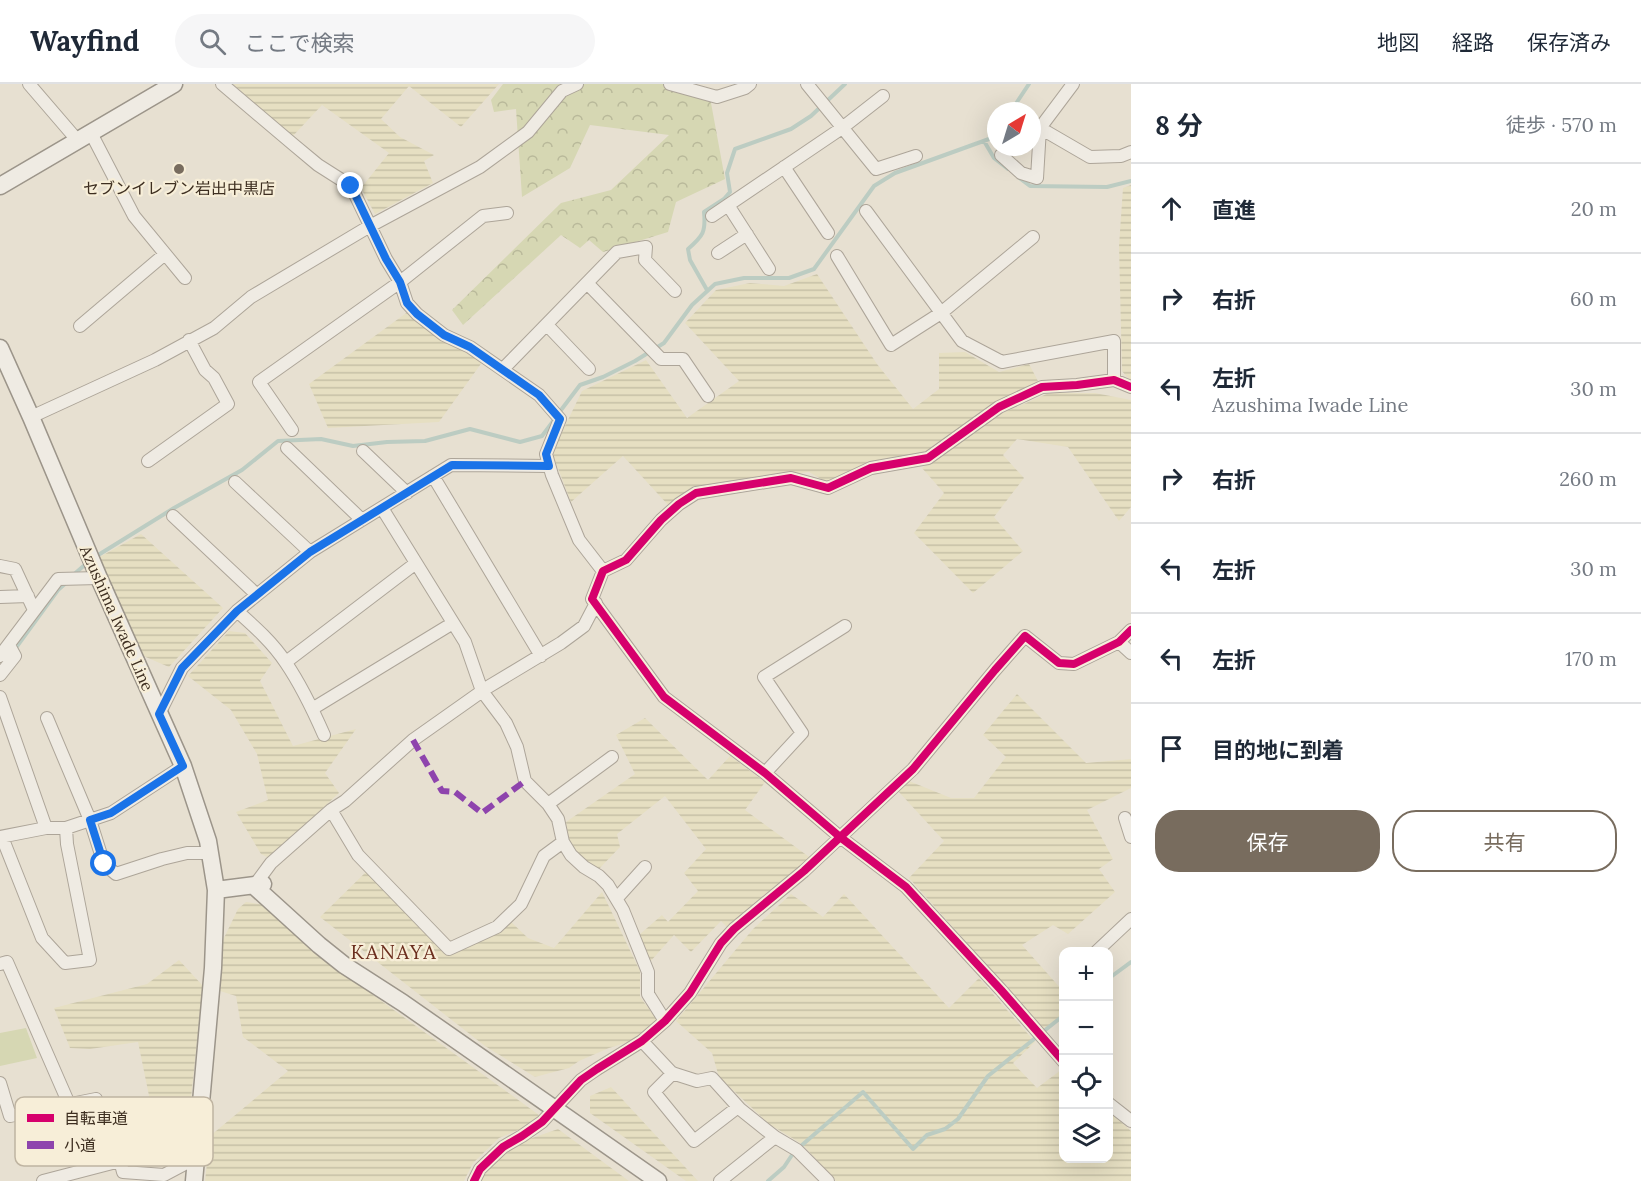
<!DOCTYPE html>
<html lang="ja">
<head>
<meta charset="utf-8">
<style>
  :root { --surface:#fff; --page:#f6f6f7; --text:#1f2937; --muted:#747a83; --line:#e0e1e3; --accent:#786c5e }
  body { margin:0; font-family:Lora,"Noto Sans JP",serif; background:var(--page); color:var(--text) }
  .controls { position:absolute; right:18px; bottom:18px; display:grid; overflow:hidden; border-radius:12px; box-shadow:0 6px 24px #0002 }
  .controls button { width:54px; height:54px; display:grid; place-items:center; padding:0; border:0; border-bottom:2px solid var(--line); background:var(--surface); color:var(--text); font:30px sans-serif }
  .compass { position:absolute; left:987px; top:18px; width:54px; height:54px; border-radius:50%; background:var(--surface); box-shadow:0 6px 24px #0002; rotate:38deg }
  .stop { position:absolute; width:18px; height:18px; margin:-14px; border:4px solid #1a73e8; border-radius:50%; background:#fff }
  .stop.end { background:#1a73e8; border-color:#fff; box-shadow:0 2px 6px #0008 }
  .list { margin:0; padding:0; list-style:none }
  h2 { display:flex; justify-content:space-between; align-items:center; height:78px; margin:0; padding:0 24px; font-size:26px }
  h2 small { font-size:20px; font-weight:400; color:var(--muted) }
  .list li { display:grid; grid-template-columns:39px 1fr auto; gap:18px; align-items:center; box-sizing:border-box; height:90px; padding:0 24px; border-top:2px solid var(--line) }
  .list b { display:block; font-size:22px; white-space:nowrap }
  .list p { margin:0; font-size:20px; white-space:nowrap; color:var(--muted) }
  .list em { font-size:20px; font-style:normal; color:var(--muted) }
  .actions { display:flex; gap:12px; padding:18px 24px }
  .actions a { flex:1; padding:14px 0; border:2px solid var(--accent); border-radius:24px; text-align:center; font-size:21px; color:var(--accent) }
  .actions .main { background:var(--accent); color:#fff }
  .icon { flex:none; width:33px; height:33px; fill:none; stroke:currentColor; stroke-width:2; stroke-linecap:round; stroke-linejoin:round }
  .map { position:relative; flex:none; width:1131px; height:1097px; overflow:hidden }
  header { display:flex; align-items:center; gap:36px; box-sizing:border-box; height:84px; padding:0 30px; background:var(--surface); border-bottom:2px solid var(--line) }
  header strong { font-size:28px }
  nav { display:flex; gap:33px; margin-inline-start:auto; font-size:21px }
  .search { width:420px; height:54px; background:var(--page); display:flex; align-items:center; gap:15px; box-sizing:border-box; padding:0 21px; border-radius:33px; color:var(--muted); font-size:22px }
  main { display:flex }
  aside { flex:1; background:var(--surface) }
  .map>svg:first-child { display:block }
</style>
</head>
<body>
<header>
<strong>Wayfind</strong>
<div class="search"><svg class="icon" aria-label="search" viewBox="0 0 24 24"><circle cx="10" cy="10" r="6"/><path d="M15 15l6 6"/></svg>ここで検索</div>
<nav><a>地図</a><a>経路</a><a>保存済み</a></nav>
</header>
<main>
<div class="map">
<svg width="1131" height="1097" viewBox="0 0 1131 1097">
  <defs>
    <pattern id="farmland-rules" width="6" height="5" patternUnits="userSpaceOnUse" patternTransform="scale(1.5)"><rect width="6" height="5" fill="#e6dfc2"/><path d="M0 2.5h6" fill="none" stroke="#c6c0a6"/></pattern>
    <pattern id="forest-crowns" width="20" height="18" patternUnits="userSpaceOnUse" patternTransform="scale(1.5)"><rect width="20" height="18" fill="#d6d7b3"/><path d="M2 6a3 3 0 1 1 6 0M12 15a3 3 0 1 1 6 0" fill="none" stroke="#b9b99a"/></pattern>
  </defs>
  <rect width="100%" height="100%" fill="#e7e0d1"/>
  <path fill="url(#farmland-rules)" d="M233 0H499L461 43 409 2 381 35 400 53 434 71 424 77 433 99 375 130 361 104 389 69 322 21 292 53Z
    M1131 101V298L1122 287 1119 162 1123 104Z
    M817 190 877 280 913 325 939 305V269L965 268 999 288 1029 280 1039 299 927 368 870 379 828 399 809 388 695 404 669 422 623 372 571 418 552 369 582 307 646 276 687 334 739 297 685 239 716 206 750 199 784 202Z
    M409 227 438 253 483 277 439 338 328 344 309 300Z
    M1049 309H1095L1131 316V423L1119 437 1068 363 1017 355 1003 371 1024 394 994 433 1023 467 973 509 914 449 944 409 922 384 1000 330Z
    M141 450 223 524 169 583 141 571 96 475Z
    M229 547 245 549 272 579 260 597 293 662 356 645 325 689 339 709 269 774 261 770 236 728 268 716 257 670 231 626 188 592Z
    M1017 610 1086 679 1131 675V704L1087 726 1113 775 1099 785 1115 808 1068 850 1053 841 1022 861 1063 907V931L1044 945 909 794 944 757 898 707 909 697 951 714H974L1006 673 983 651Z
    M645 634 708 696 730 672 765 698 745 726 812 775 728 844 721 837 691 868 674 851 649 879 639 851 662 831 668 838 698 807 684 789 706 765 665 712 617 750 620 763 598 786 582 775 569 757 566 738 635 690 616 651Z
    M368 786 448 869 510 837 528 854 554 864 602 808 640 887V913L658 937 635 956 609 964 579 977 569 984 535 993 485 962 320 833Z
    M791 810 823 833 844 810 949 924 979 894 1035 958 1013 979 1037 1004 1061 986 1063 988 1064 1074H1108L1109 1027 1131 1047V1097H836L802 1060 769 1040 719 993 712 969 676 937 753 845Z
    M246 818 265 821 290 846 326 877 539 1031 535 1039 499 1054 473 1079 464 1097H205L210 1052 288 987 243 953 236 912 220 907 223 856 238 825Z
    M179 876 203 902 186 1061 162 1075 138 958 90 965 70 964 54 924 147 900Z
    M611 1003 698 1097H686L590 1029V1012Z
    M558 1045 629 1097H480L483 1088 515 1060Z"/>
  <path fill="#d6d7b3" d="M26 944 37 974 0 982V949Z"/>
  <path fill="url(#forest-crowns)" d="M503 0H681L709 8 725 95 676 118 668 148 603 168 589 156 580 164 561 151 463 241 452 226 561 119 611 106 669 51 590 41 570 84 522 113 516 25 494 28 491 16Z"/>
  <g fill="none" stroke-linecap="round" stroke-linejoin="round">
    <path stroke="#bcccc2" stroke-width="4" d="M1011 27 1029 0
      M984 57 994 74 1008 85
      M1018 93 1030 102 1107 103 1131 97
      M707 206 690 176 688 165C703 152 706 148 704 128L724 115 730 108 727 89 735 65 791 45 811 32 845 0
      M558 330 580 301 603 293 635 277 664 259 692 221 715 200 744 194H789L814 185 874 102 895 89 989 55 996 46
      M95 473 174 424 242 386 278 357 321 355 353 362 387 358 425 357 470 345 520 358 542 352 554 336
      M72 492 87 479
      M15 565 58 506 67 498
      M1108 895 1131 878
      M768 1097 784 1083 794 1068 863 1008 913 1065 927 1051 945 1045 958 1035 988 992 1064 931"/>
    <defs>
      <path id="street" d="M29 0 78 57
        M222 0 294 61 318 81 351 102 386 175 400 198 407 219 417 230 444 251 470 263 539 311 560 335 546 370 552 391 579 456 603 487
        M670 0 717 13 745 4 750 0
        M807 0 876 85 916 72
        M1040 44 1090 73 1121 72 1131 68
        M91 49 134 132 185 194
        M1001 71 1021 89 1037 94 1040 44 1073 0
        M784 83 828 149
        M728 121 769 185
        M866 127 962 257 1002 278 1114 257V296
        M712 132 842 44 883 12
        M718 169 747 150
        M837 172 891 261 941 229 1033 153
        M587 199 661 275H683L708 312
        M547 241 589 285
        M80 242 165 170
        M503 285 617 168 646 163 645 176 675 207
        M31 333 155 276 214 244 251 213 370 142 480 83 528 48 562 7 577 0
        M292 346 259 298 400 198 483 132 507 129
        M287 364 362 436
        M363 367 407 409
        M148 377 228 320 214 294 205 286 189 256
        M433 392 541 572
        M235 398 310 468
        M382 424 465 558 482 607 506 639 517 663 525 697 548 720 558 735 563 758 571 771 584 783 599 792 608 801 623 826 648 888V910L665 937
        M173 432 257 511
        M0 482 15 485 34 526
        M0 513 28 512
        M237 527C255 543 273 559 286 579 301 601 313 626 324 651
        M1119 558 1131 569
        M0 572 58 495 99 494
        M286 578 416 479
        M0 591 15 572 9 561
        M0 613 46 744
        M312 625 453 539
        M159 630 182 584 237 527 310 468 451 381 549 382
        M47 634 90 736 104 780 116 790 162 775 187 769H210
        M765 689 802 649 764 593 845 542
        M548 720 612 673
        M331 726 358 771 449 865 497 843 521 820 544 772 563 758
        M1125 734 1131 753
        M0 753 46 744H66L111 729 183 682
        M2 753 42 854 65 879 90 876 67 760 66 744
        M254 802 271 779 331 726 345 717 413 656 488 603 561 559 584 542 596 519
        M617 814 645 783
        M1096 868 1131 835
        M0 880 7 878 69 1020
        M642 957 672 989 697 997 712 994 740 1025 775 1053 797 1066 828 1097
        M1064 978 1001 906 906 803 840 753 765 689 664 613 592 515 603 487 626 476 661 436 679 420 696 409 791 394 828 404 871 384 928 374 999 323 1042 303 1077 301 1114 296 1131 303
        M673 989 654 1008 694 1057 738 1023
        M0 999 10 1032 96 1015 106 1042 114 1053 123 1088 164 1091 196 1074
        M1108 1019 1131 1037
        M43 1097 120 1077
        M474 1097 480 1085 503 1063 522 1052 542 1038 581 996 597 985 642 957 665 937 690 909 721 859 734 845 804 787 913 685 995 586 1025 552 1059 579 1074 580 1119 558 1131 546
        M720 1097 775 1053"/>
      <path id="secondary" d="M0 102 174 0
        M0 264 31 333 99 494 183 682 208 757 216 806 213 884 194 1097
        M254 802 319 861 344 881 403 919 658 1097
        M216 806 263 800"/>
    </defs>
    <use href="#street" stroke="#ada599" stroke-width="14"/>
    <use href="#secondary" stroke="#9c958a" stroke-width="19"/>
    <use href="#street" stroke="#efebe3" stroke-width="12"/>
    <use href="#secondary" stroke="#efebe3" stroke-width="16"/>
    <path stroke="#8e44ad" stroke-width="6" stroke-dasharray="12 6" stroke-linecap="butt" d="M413 656 442 707 455 708 482 729 525 697"/>
    <defs>
      <path id="cycleway" d="M1064 978 1001 906 906 803 840 753 765 689 664 613 592 515 603 487 626 476 661 436 679 420 696 409 791 394 828 404 871 384 928 374 999 323 1042 303 1077 301 1114 296 1131 303
        M474 1097 480 1085 503 1063 522 1052 542 1038 581 996 597 985 642 957 665 937 690 909 721 859 734 845 804 787 913 685 995 586 1025 552 1059 579 1074 580 1119 558 1131 546"/>
    </defs>
    <use href="#cycleway" stroke="#f7eed8" stroke-width="11"/>
    <use href="#cycleway" stroke="#d6006c" stroke-width="8"/>
  </g>
  <g fill="none" stroke-linecap="round" stroke-linejoin="round">
    <path stroke="#1a73e8" stroke-width="8" d="M104 780 90 736 111 729 183 682 159 630 182 584 237 527 310 468 452 381 549 382 546 370 560 335 539 311 470 263 444 251 417 230 407 219 400 198 386 175 351 102"/>
  </g>
  <circle fill="#786c5e" stroke="#f7eed8" stroke-width="2" cx="179" cy="85" r="6"/>
  <g text-anchor="middle" dominant-baseline="central" stroke-width="4.5" stroke-linejoin="round" paint-order="stroke">
    <g font-size="16" fill="#3d2e20" stroke="#f7eed8">
      <text x="179" y="104">セブンイレブン岩出中黒店</text>
    </g>
    <g font-size="16" fill="#3d2e20" stroke="#f7eed8">
      <text transform="translate(117 534) rotate(66)">Azushima Iwade Line</text>
    </g>
    <g font-size="20" letter-spacing="1.5" fill="#6b2e1e" stroke="#f7eed8">
      <text x="394" y="867">KANAYA</text>
    </g>
  </g>
  <rect x="15" y="1013" width="198" height="69" rx="9" fill="#f7eed8" stroke="#bfb4a1" stroke-width="1.5"/>
  <rect x="27" y="1030" width="27" height="8" fill="#d6006c"/>
  <rect x="27" y="1057" width="27" height="8" fill="#8e44ad"/>
  <g font-size="16" fill="#3d2e20">
    <text x="64" y="1040">自転車道</text>
    <text x="64" y="1067">小道</text>
  </g>
</svg>
<div class="controls">
<button>+</button>
<button>−</button>
<button><svg class="icon" aria-label="locate" viewBox="0 0 24 24"><circle cx="12" cy="12" r="6"/><path d="M12 2v4M12 18v4M2 12h4M18 12h4"/></svg></button>
<button><svg class="icon" aria-label="layers" viewBox="0 0 24 24"><path d="M12 4l9 5-9 5-9-5zM3 14l9 5 9-5"/></svg></button>
</div>
<svg class="compass" viewBox="-18 -18 36 36"><path d="M0-13l5 13h-10z" fill="#e53935"/><path d="M0 13l5-13h-10z" fill="#747a83"/></svg>
<div class="stop" style="left:104px;top:780px"></div>
<div class="stop end" style="left:351px;top:102px"></div>
</div>
<aside>
<h2>8 分<small>徒歩 · 570 m</small></h2>
<ul class="list">
<li><svg class="icon" aria-label="ahead" viewBox="0 0 24 24"><path d="M12 20V5M6 11l6-6 6 6"/></svg><div><b>直進</b></div><em>20 m</em></li>
<li><svg class="icon" aria-label="right" viewBox="0 0 24 24"><path d="M7 20v-9h11M14 6l5 5-5 5"/></svg><div><b>右折</b></div><em>60 m</em></li>
<li><svg class="icon" aria-label="left" viewBox="0 0 24 24"><path d="M17 20v-9H6M10 6l-5 5 5 5"/></svg><div><b>左折</b><p>Azushima Iwade Line</p></div><em>30 m</em></li>
<li><svg class="icon" aria-label="right" viewBox="0 0 24 24"><path d="M7 20v-9h11M14 6l5 5-5 5"/></svg><div><b>右折</b></div><em>260 m</em></li>
<li><svg class="icon" aria-label="left" viewBox="0 0 24 24"><path d="M17 20v-9H6M10 6l-5 5 5 5"/></svg><div><b>左折</b></div><em>30 m</em></li>
<li><svg class="icon" aria-label="left" viewBox="0 0 24 24"><path d="M17 20v-9H6M10 6l-5 5 5 5"/></svg><div><b>左折</b></div><em>170 m</em></li>
<li><svg class="icon" aria-label="arrive" viewBox="0 0 24 24"><path d="M6 21V4h12l-3 4 3 4H6"/></svg><div><b>目的地に到着</b></div></li>
</ul>
<div class="actions"><a class="main">保存</a><a>共有</a></div>
</aside>
</main>
</body>
</html>
